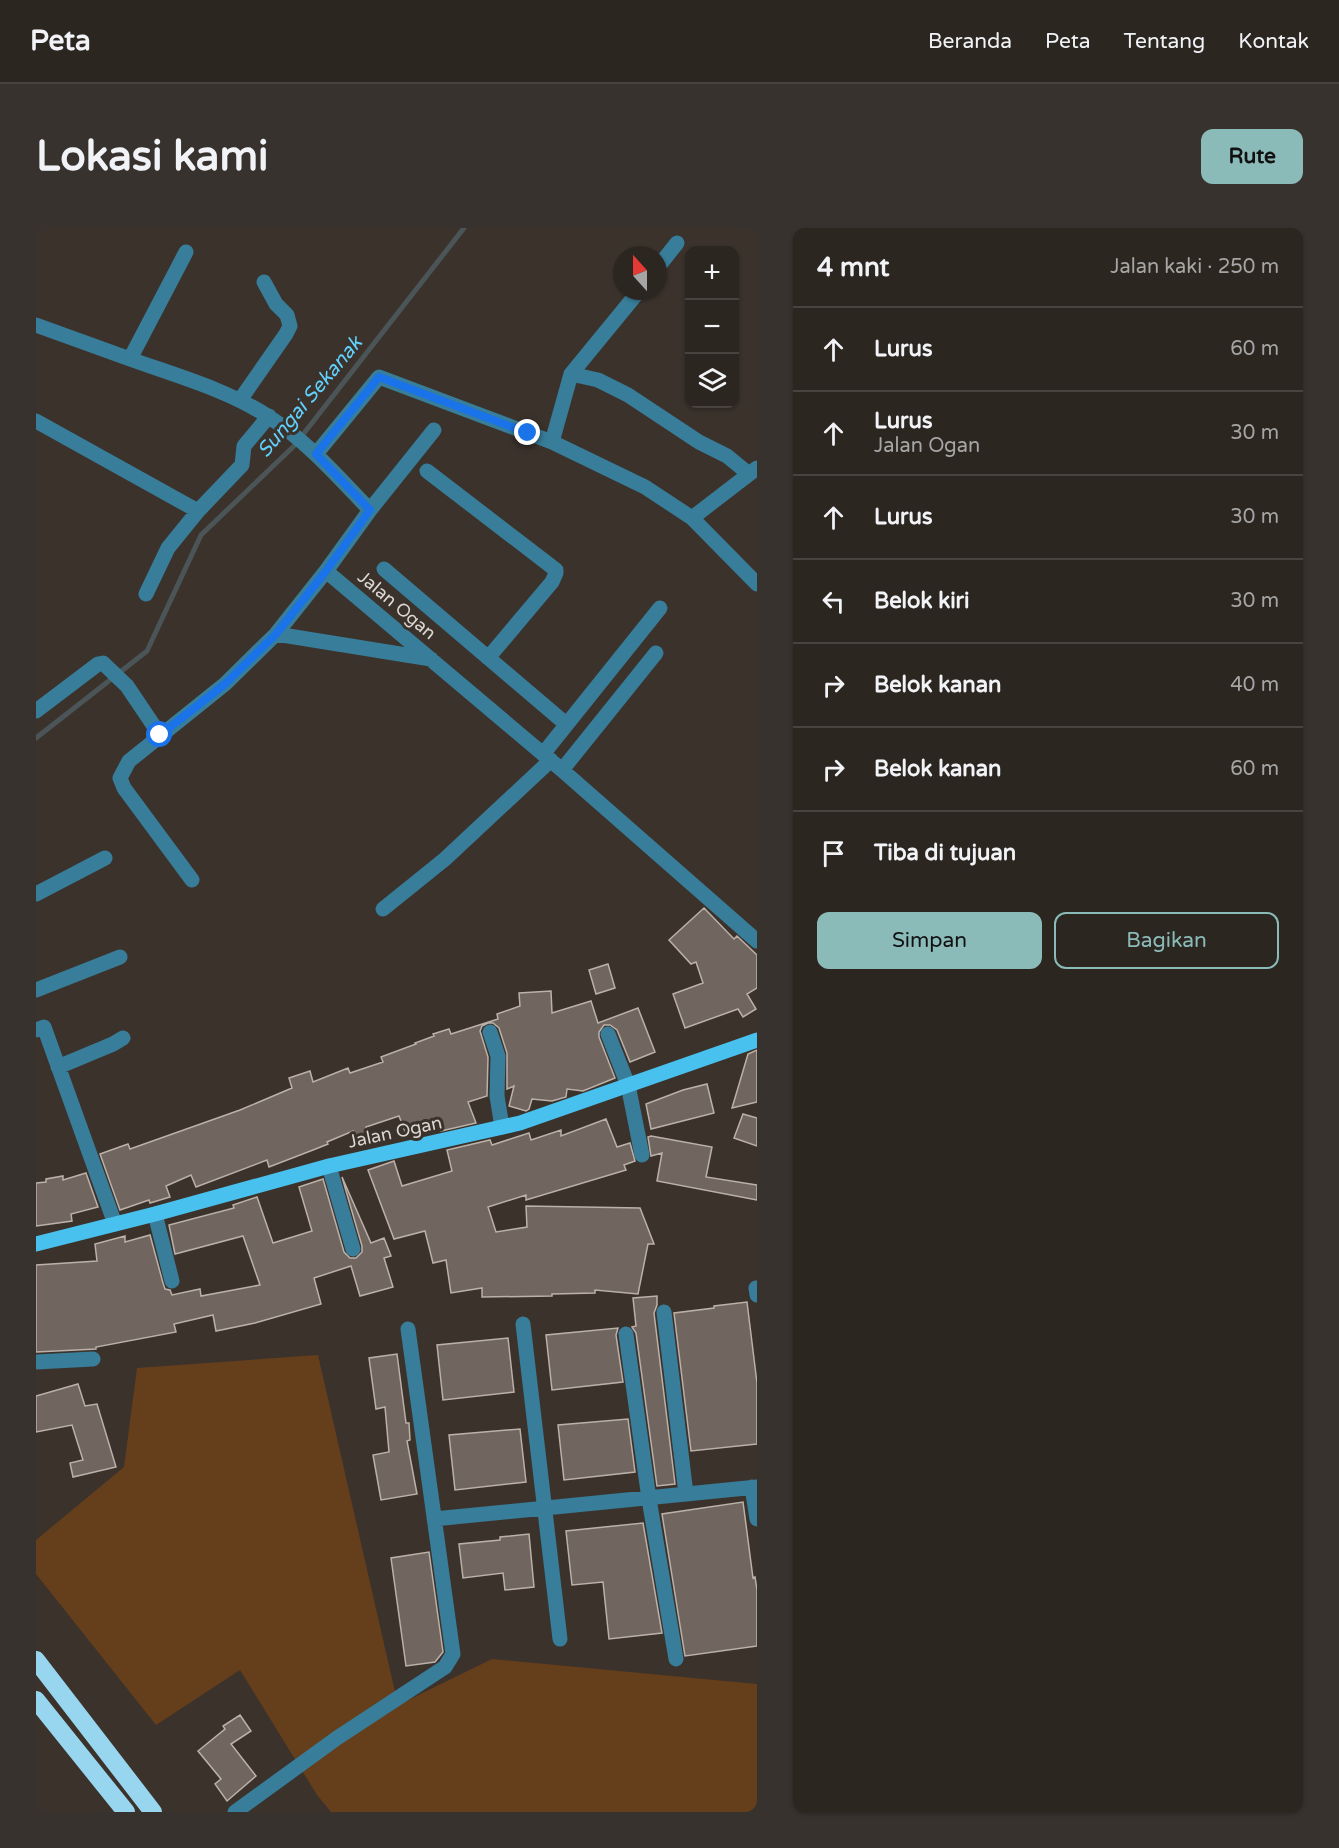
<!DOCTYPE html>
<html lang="id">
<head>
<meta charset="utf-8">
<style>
  :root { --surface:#2c2621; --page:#38322e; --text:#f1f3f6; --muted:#a6a5a5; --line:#48433f; --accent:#8bbbb9 }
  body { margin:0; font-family:"Varela Round",sans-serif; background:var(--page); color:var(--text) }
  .controls { position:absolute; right:18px; top:18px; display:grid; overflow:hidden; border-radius:12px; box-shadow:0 2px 4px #0004 }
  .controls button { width:54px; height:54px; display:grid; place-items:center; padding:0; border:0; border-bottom:2px solid var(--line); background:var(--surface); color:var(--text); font:30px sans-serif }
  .compass { position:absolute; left:577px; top:18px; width:54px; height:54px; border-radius:50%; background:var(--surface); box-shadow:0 2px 4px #0004; rotate:339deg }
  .stop { position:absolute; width:18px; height:18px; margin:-14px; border:4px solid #1a73e8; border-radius:50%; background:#fff }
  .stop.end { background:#1a73e8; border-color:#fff; box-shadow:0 2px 6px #0008 }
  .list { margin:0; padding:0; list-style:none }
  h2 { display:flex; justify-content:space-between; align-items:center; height:78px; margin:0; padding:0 24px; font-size:26px }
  h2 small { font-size:20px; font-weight:400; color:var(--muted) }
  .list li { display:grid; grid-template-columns:39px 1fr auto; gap:18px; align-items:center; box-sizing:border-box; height:84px; padding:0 24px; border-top:2px solid var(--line) }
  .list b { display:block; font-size:22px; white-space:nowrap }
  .list p { margin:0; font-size:20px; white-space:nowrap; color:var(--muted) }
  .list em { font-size:20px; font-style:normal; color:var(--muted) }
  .actions { display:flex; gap:12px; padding:18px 24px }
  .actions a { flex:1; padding:14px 0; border:2px solid var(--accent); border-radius:12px; text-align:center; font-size:21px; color:var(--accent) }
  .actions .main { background:var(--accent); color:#111 }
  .icon { flex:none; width:33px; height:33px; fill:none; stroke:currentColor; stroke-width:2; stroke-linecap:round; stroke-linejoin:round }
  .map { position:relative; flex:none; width:721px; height:1584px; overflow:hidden; border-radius:12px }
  header { display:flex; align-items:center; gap:36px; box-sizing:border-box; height:84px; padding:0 30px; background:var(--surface); border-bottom:2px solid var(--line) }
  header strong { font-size:28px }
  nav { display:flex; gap:33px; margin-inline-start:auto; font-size:21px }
  .intro { display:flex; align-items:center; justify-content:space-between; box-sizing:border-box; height:144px; padding:0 36px }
  h1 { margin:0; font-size:42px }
  .button { padding:15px 27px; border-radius:12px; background:var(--accent); color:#111; font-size:21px; font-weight:700 }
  main { display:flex; gap:36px; padding:0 36px }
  aside { flex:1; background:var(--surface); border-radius:12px; box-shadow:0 2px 4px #0004 }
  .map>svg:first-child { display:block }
</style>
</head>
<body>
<header>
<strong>Peta</strong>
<nav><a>Beranda</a><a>Peta</a><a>Tentang</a><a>Kontak</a></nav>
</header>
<div class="intro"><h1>Lokasi kami</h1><a class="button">Rute</a></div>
<main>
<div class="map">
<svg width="721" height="1584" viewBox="0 0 721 1584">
  <rect width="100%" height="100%" fill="#3b322c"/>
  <path fill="#653e1c" d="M282 1127 362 1477 456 1431 721 1456V1584H295L281 1567 204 1442 120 1497 0 1346V1312L88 1239 101 1140Z"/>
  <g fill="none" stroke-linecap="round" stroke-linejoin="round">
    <path stroke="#4b5457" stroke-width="5" d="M0 510 111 423 165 307 258 218 428 0"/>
  </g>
  <path fill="#70665f" stroke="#bcb1a9" stroke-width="1.5" d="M668 680 698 711 701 708 721 727V760L711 766 720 781 707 789 702 781 649 800 637 766 667 755 660 734 655 736 633 712Z
    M572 736 579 760 560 766 553 742Z
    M515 763 516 785 555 773 562 795 602 780 619 824 594 834 581 802 574 797H568L563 804V809L579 850 547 863 531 861 530 869 516 873 496 871 493 881 490 883 473 878 478 858 471 861V825L463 800 457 795H452L446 798 444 803 452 829 451 868 432 874 440 895 405 903V900L392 905 389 897 370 906 363 888 330 899 334 909 321 913 317 903 291 914 292 916 277 922 233 939 231 932 160 959 155 947 130 958 134 969 114 975 113 972 84 982 64 926 92 916 94 921 204 882 256 860 253 850 274 843 277 854 312 840 314 845 347 834 345 829 380 816 379 815 398 808 397 806 413 801 415 806 462 791 461 786 484 778 483 765Z
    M721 822V874L696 880 712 826Z
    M671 856 678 885 615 901 610 876 647 862Z
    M707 886 721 890V918L698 910Z
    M570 891 581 919 594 915 599 933 588 937 590 942 490 972V967L452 979 460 1004 491 999 490 978 604 980 618 1016H612L602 1066 559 1062V1065L516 1066V1068L446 1069V1060L415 1065 410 1032 397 1035 389 1003 358 1011 332 942 358 933 366 958 416 943 411 922 454 912 456 917 493 905 495 912 525 902V908Z
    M615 908 676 919 670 949 721 957V972L621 953 626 925 615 928 612 909Z
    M50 945 62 979 35 986 36 993 0 998V955L10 954V951L27 948V952Z
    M306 949 335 1015 348 1010 355 1028 348 1030 357 1059 324 1068 315 1038 278 1050 285 1076 219 1095 180 1103 177 1087 138 1096 140 1104 60 1119V1121L0 1124V1037L61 1033 59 1016 89 1008V1014L114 1007 127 1055 129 1061 134 1062 136 1067 164 1061 165 1068 224 1057 207 1008 139 1026 133 997 198 980 197 977 221 969 237 1015 276 1003 263 959 287 951 308 1024 314 1030H320L326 1024V1018Z
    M621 1068V1077L618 1085 639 1256 621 1258 600 1105 596 1099 600 1098 597 1070Z
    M711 1074 721 1155V1216L655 1223 638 1085 678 1080V1078Z
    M582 1100 580 1107 587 1154 516 1162 510 1107Z
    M472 1110 478 1164 407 1172 401 1117Z
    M361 1126 370 1195H373L374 1212 371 1213 381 1266 345 1272 337 1227 353 1224 349 1179 340 1181 333 1130Z
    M42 1156 49 1178 61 1176 80 1239 37 1249 34 1235 47 1232 36 1197 0 1204V1168Z
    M592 1191 599 1244 528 1252 522 1197Z
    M484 1201 490 1254 419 1262 413 1207Z
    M707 1274 717 1350 719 1349 721 1362V1418L649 1428 626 1286Z
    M607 1295 626 1405 573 1411 567 1354 536 1357 530 1303Z
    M493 1306 498 1359 469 1362 467 1345 427 1350 423 1316 464 1312V1309Z
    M393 1324 407 1424 399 1434 370 1438 355 1330Z
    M204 1487 215 1503 195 1516 220 1548 191 1573 179 1556 185 1551 162 1523 189 1501 187 1498Z"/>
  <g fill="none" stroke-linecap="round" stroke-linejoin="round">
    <path stroke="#387d99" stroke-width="15" d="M622 39 641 15
      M0 97 94 131 150 24
      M94 131C141 148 192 162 233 189 272 214 302 249 334 282L290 343 240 406 189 456 93 533 84 550 88 560 156 652
      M535 146 562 152 592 167 663 214 691 228 713 246
      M204 172 250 106 254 98 251 87 240 76 228 54
      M0 193 162 283
      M516 214 535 146 603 63
      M280 226 343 149 516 214 609 259 656 290 721 240
      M391 243 520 342V345L516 354 452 430
      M334 282 398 202
      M656 290 721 356
      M348 341 530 496
      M290 343 526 542 721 713
      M110 366 132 320 162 283 206 237 208 218 233 188
      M240 406 395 431
      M0 483 62 436 67 435 91 458 124 507
      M507 526 624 380
      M526 542 620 425
      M0 666 69 630
      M347 681 409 631 515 532
      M0 762 84 729
      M0 802 8 799 79 996
      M454 804 462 828 461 868 466 899
      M572 806 592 857 606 927
      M22 839 77 816 87 810
      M293 938 317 1021
      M119 986 136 1053
      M720 1060 721 1067
      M628 1084 650 1266
      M487 1096 524 1411
      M590 1106 613 1271 640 1431
      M0 1134 57 1131
      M716 1259 721 1291
      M398 1291 721 1259
      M199 1584 301 1510 409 1439 417 1426 372 1101"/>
    <path stroke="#49c1ee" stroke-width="15" d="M0 1016 119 986 293 938 484 895 721 812"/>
    <path stroke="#98d5ef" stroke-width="18" d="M0 1432 117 1584
      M0 1472 90 1584"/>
  </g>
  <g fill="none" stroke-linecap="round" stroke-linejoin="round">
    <path stroke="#1a73e8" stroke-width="8" d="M124 507 189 456 240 406 290 343 334 282 280 226 343 149 492 205"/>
  </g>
  <g text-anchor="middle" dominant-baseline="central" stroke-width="6" stroke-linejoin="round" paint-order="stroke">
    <g font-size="18" fill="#ddd7d3" stroke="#3b322c">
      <text transform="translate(361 377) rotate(40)">Jalan Ogan</text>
      <text transform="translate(359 904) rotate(-12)">Jalan Ogan</text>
    </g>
    <g font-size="20" font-style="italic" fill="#60d2ff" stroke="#3b322c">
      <text transform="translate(274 169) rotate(-50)">Sungai Sekanak</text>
    </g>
  </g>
</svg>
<div class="controls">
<button>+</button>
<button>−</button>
<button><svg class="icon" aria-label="layers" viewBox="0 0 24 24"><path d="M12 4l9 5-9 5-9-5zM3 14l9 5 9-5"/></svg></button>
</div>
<svg class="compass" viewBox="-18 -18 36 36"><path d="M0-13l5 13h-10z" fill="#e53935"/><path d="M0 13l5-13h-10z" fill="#a6a5a5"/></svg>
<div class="stop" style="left:124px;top:507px"></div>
<div class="stop end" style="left:492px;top:205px"></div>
</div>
<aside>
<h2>4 mnt<small>Jalan kaki · 250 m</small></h2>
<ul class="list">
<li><svg class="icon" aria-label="ahead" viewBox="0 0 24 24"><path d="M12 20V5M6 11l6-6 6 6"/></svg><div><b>Lurus</b></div><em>60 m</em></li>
<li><svg class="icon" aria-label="ahead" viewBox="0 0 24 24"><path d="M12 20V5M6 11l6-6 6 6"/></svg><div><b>Lurus</b><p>Jalan Ogan</p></div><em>30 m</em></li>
<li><svg class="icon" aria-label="ahead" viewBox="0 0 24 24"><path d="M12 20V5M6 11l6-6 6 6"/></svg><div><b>Lurus</b></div><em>30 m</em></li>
<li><svg class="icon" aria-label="left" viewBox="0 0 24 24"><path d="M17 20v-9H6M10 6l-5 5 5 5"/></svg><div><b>Belok kiri</b></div><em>30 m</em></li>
<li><svg class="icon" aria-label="right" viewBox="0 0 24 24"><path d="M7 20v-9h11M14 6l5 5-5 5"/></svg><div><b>Belok kanan</b></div><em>40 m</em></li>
<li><svg class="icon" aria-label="right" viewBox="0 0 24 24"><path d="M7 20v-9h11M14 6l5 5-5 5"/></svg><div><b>Belok kanan</b></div><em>60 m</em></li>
<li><svg class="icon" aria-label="arrive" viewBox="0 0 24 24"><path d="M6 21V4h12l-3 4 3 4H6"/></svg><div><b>Tiba di tujuan</b></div></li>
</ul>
<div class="actions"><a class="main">Simpan</a><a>Bagikan</a></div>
</aside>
</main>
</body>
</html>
